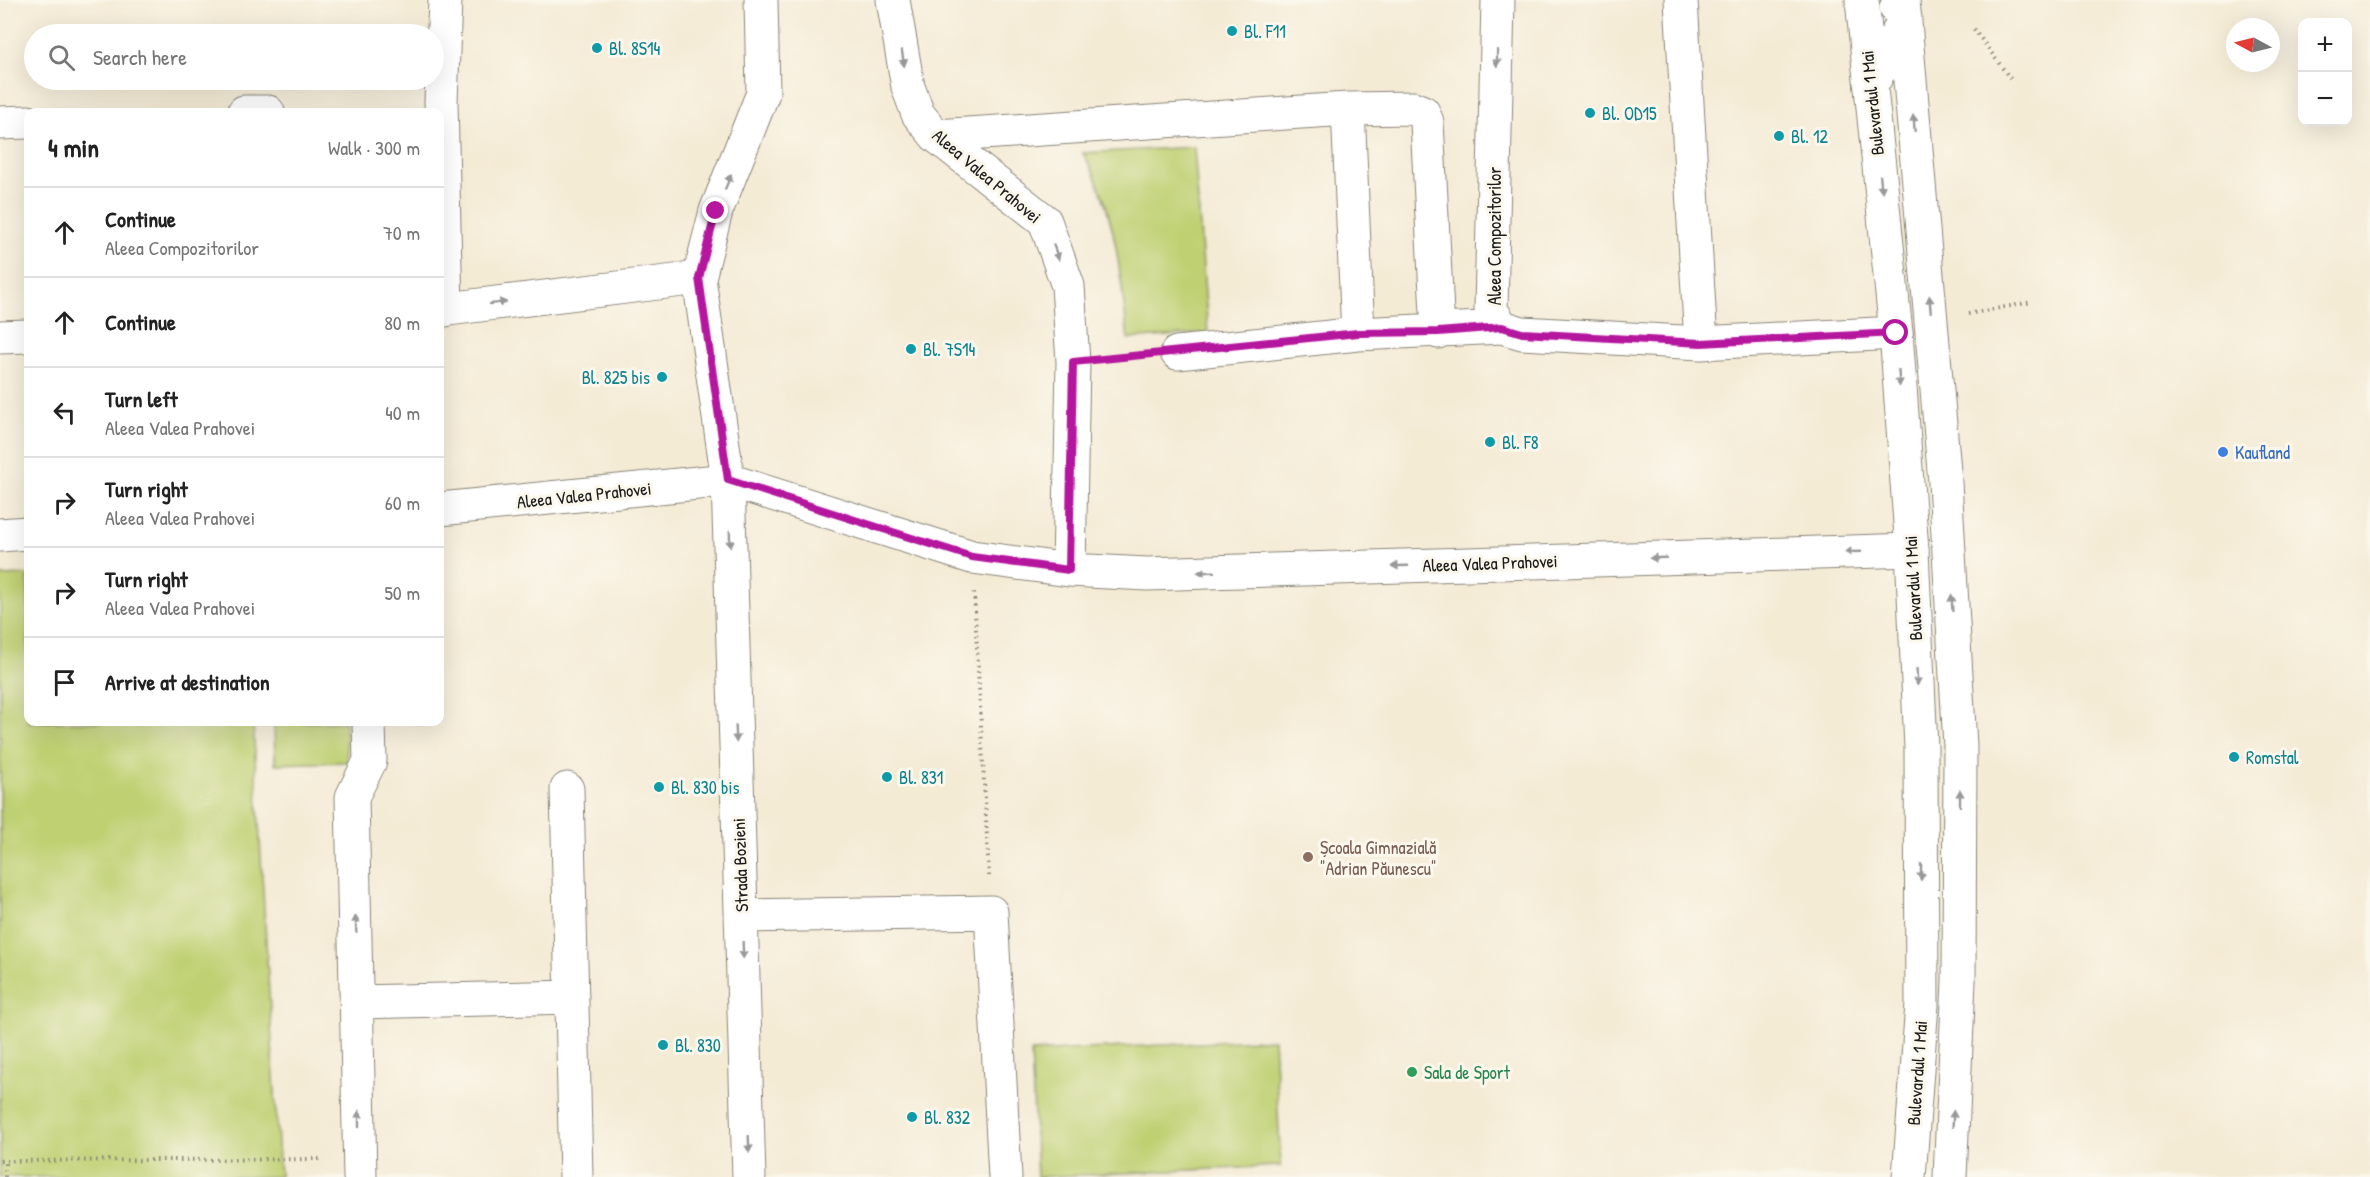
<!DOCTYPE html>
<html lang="en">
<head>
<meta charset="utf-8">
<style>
  :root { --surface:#fff; --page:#f2f2f2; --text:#222; --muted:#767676; --line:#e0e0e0 }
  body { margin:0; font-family:"Patrick Hand",sans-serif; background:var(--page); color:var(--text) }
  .controls { position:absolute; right:18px; top:18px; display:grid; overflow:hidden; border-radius:12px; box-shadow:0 6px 24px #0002 }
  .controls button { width:54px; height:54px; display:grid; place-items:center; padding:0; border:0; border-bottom:2px solid var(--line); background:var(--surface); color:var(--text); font:30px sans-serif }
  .compass { position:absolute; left:2226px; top:18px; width:54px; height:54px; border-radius:50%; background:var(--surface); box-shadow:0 6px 24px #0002; rotate:277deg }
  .stop { position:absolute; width:18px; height:18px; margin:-14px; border:4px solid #b5179e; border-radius:50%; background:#fff }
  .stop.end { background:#b5179e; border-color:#fff; box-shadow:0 2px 6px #0008 }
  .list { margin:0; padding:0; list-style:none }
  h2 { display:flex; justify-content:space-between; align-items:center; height:78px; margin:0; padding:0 24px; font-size:26px }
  h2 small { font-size:20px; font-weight:400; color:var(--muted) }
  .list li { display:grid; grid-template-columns:39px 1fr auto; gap:18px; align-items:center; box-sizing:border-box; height:90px; padding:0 24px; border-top:2px solid var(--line) }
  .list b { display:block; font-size:22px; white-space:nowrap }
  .list p { margin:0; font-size:20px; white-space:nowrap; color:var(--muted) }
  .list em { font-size:20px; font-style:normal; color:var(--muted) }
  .icon { flex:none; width:33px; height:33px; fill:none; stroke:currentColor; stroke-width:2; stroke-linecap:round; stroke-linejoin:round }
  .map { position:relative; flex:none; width:2370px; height:1177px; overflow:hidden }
  .search { position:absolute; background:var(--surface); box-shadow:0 6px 24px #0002; left:24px; top:24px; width:420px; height:66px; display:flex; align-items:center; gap:15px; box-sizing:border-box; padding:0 21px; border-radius:33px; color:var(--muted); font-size:22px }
  .panel { position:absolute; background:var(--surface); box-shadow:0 6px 24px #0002; left:24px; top:108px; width:420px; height:618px; border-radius:12px }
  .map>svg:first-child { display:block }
</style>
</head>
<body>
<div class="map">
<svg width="2370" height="1177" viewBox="0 0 2370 1177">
  <rect width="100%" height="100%" fill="#fbf7ec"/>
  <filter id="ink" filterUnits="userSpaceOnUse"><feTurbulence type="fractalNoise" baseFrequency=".0167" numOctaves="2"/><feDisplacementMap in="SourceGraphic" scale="12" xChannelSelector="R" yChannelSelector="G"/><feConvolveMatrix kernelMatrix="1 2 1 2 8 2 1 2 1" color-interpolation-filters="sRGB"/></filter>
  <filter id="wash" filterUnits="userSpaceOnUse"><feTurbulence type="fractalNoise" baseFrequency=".008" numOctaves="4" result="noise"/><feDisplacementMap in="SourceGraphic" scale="24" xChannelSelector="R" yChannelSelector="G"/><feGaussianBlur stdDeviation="1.35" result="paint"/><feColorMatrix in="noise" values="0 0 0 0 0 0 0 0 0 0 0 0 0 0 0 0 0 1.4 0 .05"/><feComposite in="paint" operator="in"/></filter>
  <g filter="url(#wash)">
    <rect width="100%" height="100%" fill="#f4ebd5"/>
    <path fill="#bfd072" stroke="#6e7647" stroke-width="1.5" d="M1194 147 1208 333 1128 339C1120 274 1117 211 1083 153Z
      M28 575V722H253L280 1177H0V576Z
      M274 722H345L347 762 275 764Z
      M1274 1039 1281 1166 1037 1177 1031 1052Z"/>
  </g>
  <g filter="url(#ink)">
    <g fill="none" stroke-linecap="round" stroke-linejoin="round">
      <defs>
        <path id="minor" d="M445 0 441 102 446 310
          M893 0 908 87 918 114 936 136 1045 221 1068 286 1073 362 1069 570
          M1498 0 1491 310 1502 327 1522 333 1701 343 1896 333
          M1681 0 1701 343
          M1871 87 1905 18 1896 8
          M1348 109 1358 334
          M244 112H268
          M0 123 28 122
          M936 136 1348 109 1413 108 1423 112 1427 122 1438 332
          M440 310 699 278
          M0 337 28 336
          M1177 353 1358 334 1502 327
          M440 509 728 480 972 557 1069 570 1147 574 1912 550
          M0 535 28 533
          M567 789 576 1177
          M742 916 991 912 1005 1177
          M358 1002 572 997
          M360 1177 352 797 370 761 369 722
          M749 1177 728 480 699 278 716 211 763 93 761 0"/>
        <path id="major" d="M1862 0 1896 333 1912 550 1921 748 1922 1004 1909 1177
          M1903 0 1945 482 1960 746 1959 981 1950 1177"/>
      </defs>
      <use href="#minor" stroke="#888478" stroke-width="35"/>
      <use href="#major" stroke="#888478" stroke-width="35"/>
      <path stroke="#888478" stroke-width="4" stroke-dasharray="1.5 4.5" stroke-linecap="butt" d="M1974 29 2012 81
        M1968 314 2032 302
        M1110 359 1141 356
        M974 593 989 876
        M0 1161 323 1159
        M5 1177V1161"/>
      <use href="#minor" stroke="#fff" stroke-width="33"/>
      <use href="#major" stroke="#fff" stroke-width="33"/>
    </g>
    <defs><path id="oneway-solid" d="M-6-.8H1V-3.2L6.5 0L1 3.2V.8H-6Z" transform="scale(1.5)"/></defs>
    <g fill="#999">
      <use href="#oneway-solid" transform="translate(903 58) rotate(81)"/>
      <use href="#oneway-solid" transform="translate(1497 58) rotate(91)"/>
      <use href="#oneway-solid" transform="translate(1914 123) rotate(-95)"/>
      <use href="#oneway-solid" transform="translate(728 182) rotate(-68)"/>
      <use href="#oneway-solid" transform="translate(1881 184) rotate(84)"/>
      <use href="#oneway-solid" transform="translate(1056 252) rotate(71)"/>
      <use href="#oneway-solid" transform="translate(498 303) rotate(-7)"/>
      <use href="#oneway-solid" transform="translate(1930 304) rotate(-95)"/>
      <use href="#oneway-solid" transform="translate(1899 378) rotate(86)"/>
      <use href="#oneway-solid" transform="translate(730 539) rotate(88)"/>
      <use href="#oneway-solid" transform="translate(1853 552) rotate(178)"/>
      <use href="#oneway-solid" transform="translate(1658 558) rotate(178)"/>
      <use href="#oneway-solid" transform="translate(1400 566) rotate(178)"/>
      <use href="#oneway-solid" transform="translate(1206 572) rotate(178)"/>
      <use href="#oneway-solid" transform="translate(1952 603) rotate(-93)"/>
      <use href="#oneway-solid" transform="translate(1917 677) rotate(87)"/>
      <use href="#oneway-solid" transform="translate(736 734) rotate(88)"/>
      <use href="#oneway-solid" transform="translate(1960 798) rotate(-90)"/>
      <use href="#oneway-solid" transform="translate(1921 872) rotate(90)"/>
      <use href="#oneway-solid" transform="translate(356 924) rotate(-92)"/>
      <use href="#oneway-solid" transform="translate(743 950) rotate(88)"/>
      <use href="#oneway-solid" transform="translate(359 1119) rotate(-90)"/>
      <use href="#oneway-solid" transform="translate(1953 1119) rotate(-87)"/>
      <use href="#oneway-solid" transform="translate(749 1144) rotate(88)"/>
    </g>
  </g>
  <g fill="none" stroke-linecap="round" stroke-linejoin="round" filter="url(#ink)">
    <path stroke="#b5179e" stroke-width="8" d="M716 211 699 278 728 480 972 557 1069 570 1073 362 1358 333 1438 332 1502 327 1522 333 1701 343 1896 333"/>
  </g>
  <g fill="#0f9aa8" stroke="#fbf7ec" stroke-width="2">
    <circle cx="1232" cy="31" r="6"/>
    <circle cx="597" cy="48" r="6"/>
    <circle cx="1590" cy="113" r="6"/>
    <circle cx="1779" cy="136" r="6"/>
    <circle cx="911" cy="349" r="6"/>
    <circle cx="662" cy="377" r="6"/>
    <circle cx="1490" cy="442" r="6"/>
    <circle cx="2234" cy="757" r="6"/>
    <circle cx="887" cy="777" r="6"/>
    <circle cx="659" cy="787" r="6"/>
    <circle cx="663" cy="1045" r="6"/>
    <circle cx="912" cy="1117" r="6"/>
  </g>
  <circle fill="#3f7fe0" stroke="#fbf7ec" stroke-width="2" cx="2223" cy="452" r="6"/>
  <circle fill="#8d6e63" stroke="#fbf7ec" stroke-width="2" cx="1308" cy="857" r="6"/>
  <circle fill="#2e9e5b" stroke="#fbf7ec" stroke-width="2" cx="1412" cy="1072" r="6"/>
  <g text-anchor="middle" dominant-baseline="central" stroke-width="6" stroke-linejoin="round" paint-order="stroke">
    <g font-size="18" fill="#0d838f" stroke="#fbf7ec" text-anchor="start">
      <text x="1244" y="31">Bl. F11</text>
      <text x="609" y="48">Bl. 8S14</text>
      <text x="1602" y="113">Bl. OD15</text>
      <text x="1791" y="136">Bl. 12</text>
      <text x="923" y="349">Bl. 7S14</text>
      <text x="650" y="377" text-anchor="end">Bl. 825 bis</text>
      <text x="1502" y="442">Bl. F8</text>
      <text x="2246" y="757">Romstal</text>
      <text x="899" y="777">Bl. 831</text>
      <text x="671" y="787">Bl. 830 bis</text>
      <text x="675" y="1045">Bl. 830</text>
      <text x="924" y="1117">Bl. 832</text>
    </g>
    <g font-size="18" fill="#1c1c1c" stroke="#fbf7ec">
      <text transform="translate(1872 103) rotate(-96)">Bulevardul 1 Mai</text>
      <text transform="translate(987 176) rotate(40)">Aleea Valea Prahovei</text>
      <text transform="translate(1494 236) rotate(-90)">Aleea Compozitorilor</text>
      <text transform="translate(584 495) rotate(-6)">Aleea Valea Prahovei</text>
      <text transform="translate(1490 563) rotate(-2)">Aleea Valea Prahovei</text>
      <text transform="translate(1913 588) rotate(-93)">Bulevardul 1 Mai</text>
      <text transform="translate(740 865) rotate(-92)">Strada Bozieni</text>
      <text transform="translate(1917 1073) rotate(-86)">Bulevardul 1 Mai</text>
    </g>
    <g font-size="18" fill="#366cbe" stroke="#fbf7ec" text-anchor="start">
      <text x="2235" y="452">Kaufland</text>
    </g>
    <g font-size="18" fill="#785e54" stroke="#fbf7ec" text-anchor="start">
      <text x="1320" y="847">Școala Gimnazială<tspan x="1320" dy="21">"Adrian Păunescu"</tspan></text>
    </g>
    <g font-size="18" fill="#27864d" stroke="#fbf7ec" text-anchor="start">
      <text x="1424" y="1072">Sala de Sport</text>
    </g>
  </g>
</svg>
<div class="controls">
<button>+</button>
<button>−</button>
</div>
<svg class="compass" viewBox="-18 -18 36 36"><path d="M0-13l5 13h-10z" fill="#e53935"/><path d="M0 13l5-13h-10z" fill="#767676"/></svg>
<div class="stop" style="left:1896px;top:333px"></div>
<div class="stop end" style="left:716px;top:211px"></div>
<div class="search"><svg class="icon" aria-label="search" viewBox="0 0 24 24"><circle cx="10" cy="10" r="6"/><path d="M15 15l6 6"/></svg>Search here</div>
<section class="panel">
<h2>4 min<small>Walk · 300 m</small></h2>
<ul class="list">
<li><svg class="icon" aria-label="ahead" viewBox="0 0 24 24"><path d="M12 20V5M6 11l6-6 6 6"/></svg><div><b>Continue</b><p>Aleea Compozitorilor</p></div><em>70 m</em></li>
<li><svg class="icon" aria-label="ahead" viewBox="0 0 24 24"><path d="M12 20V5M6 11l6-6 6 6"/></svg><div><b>Continue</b></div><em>80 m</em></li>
<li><svg class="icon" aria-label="left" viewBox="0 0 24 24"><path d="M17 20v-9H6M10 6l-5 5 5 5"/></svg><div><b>Turn left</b><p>Aleea Valea Prahovei</p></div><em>40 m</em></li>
<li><svg class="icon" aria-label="right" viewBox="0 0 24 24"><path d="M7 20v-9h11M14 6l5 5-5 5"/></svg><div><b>Turn right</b><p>Aleea Valea Prahovei</p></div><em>60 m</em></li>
<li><svg class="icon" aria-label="right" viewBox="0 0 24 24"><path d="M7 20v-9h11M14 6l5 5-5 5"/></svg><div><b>Turn right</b><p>Aleea Valea Prahovei</p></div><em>50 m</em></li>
<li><svg class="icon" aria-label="arrive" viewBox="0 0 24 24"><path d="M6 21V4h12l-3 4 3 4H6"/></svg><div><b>Arrive at destination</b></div></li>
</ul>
</section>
</div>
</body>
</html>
